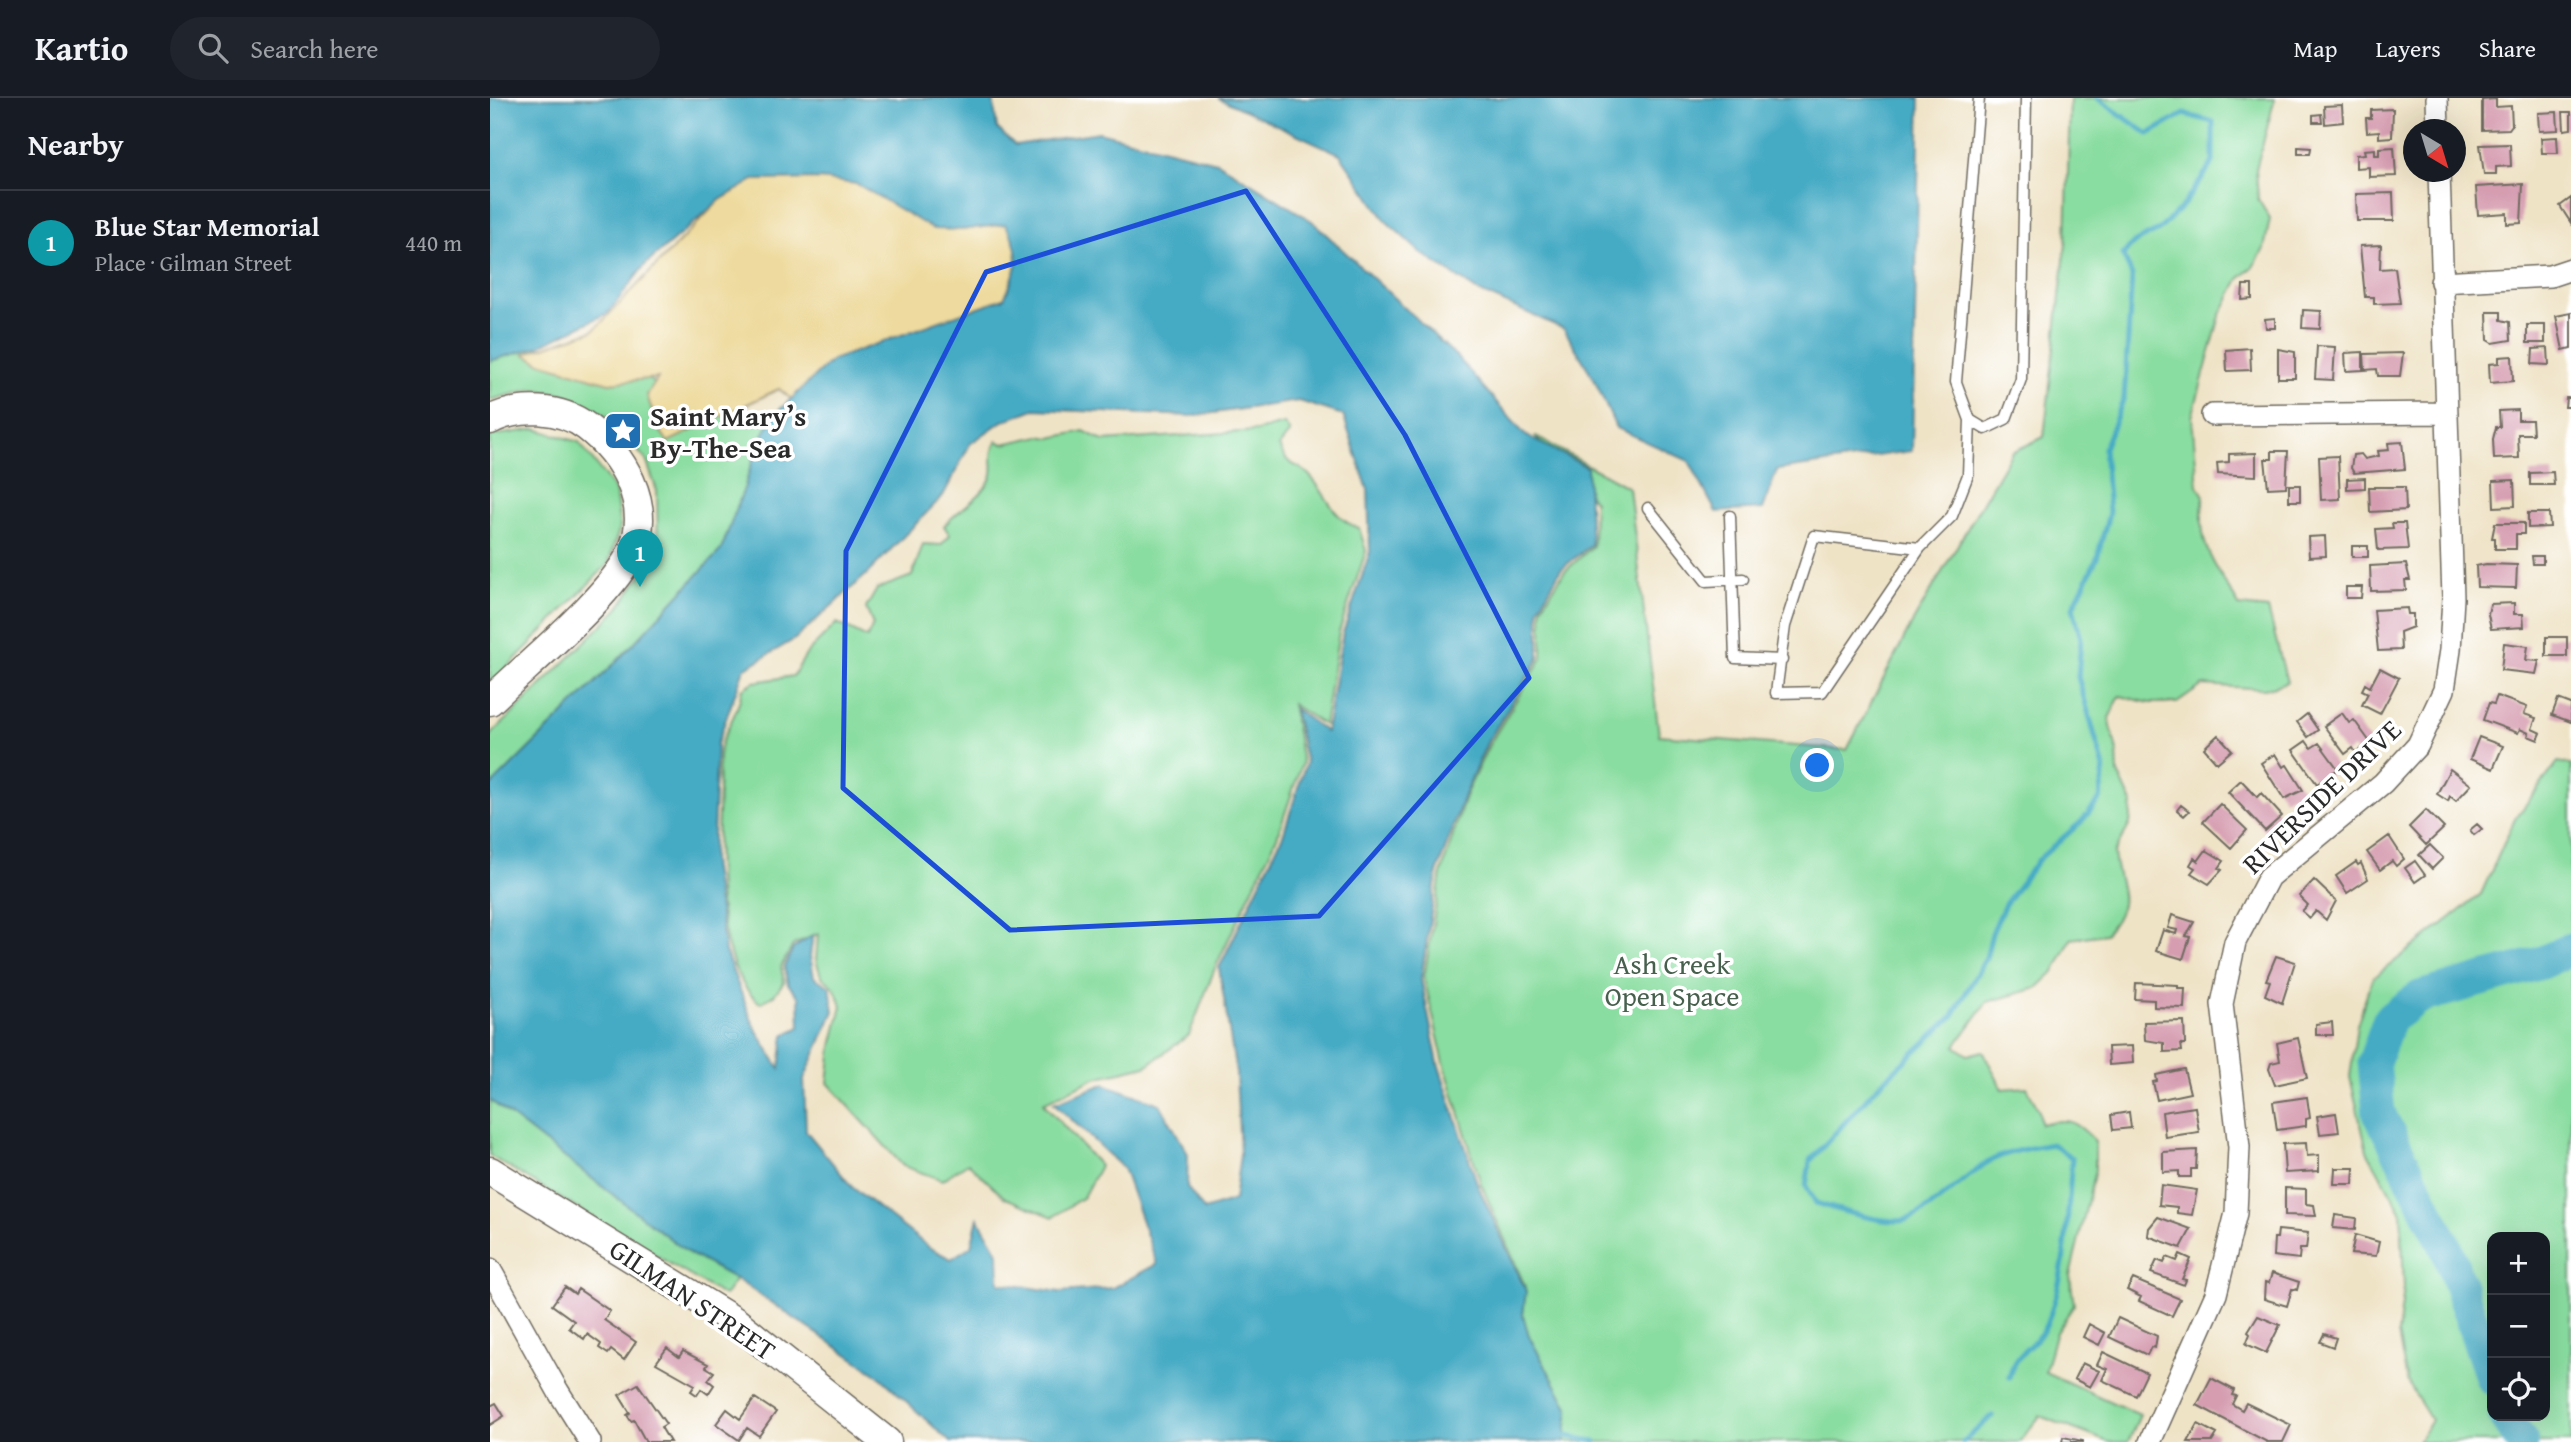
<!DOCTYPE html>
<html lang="en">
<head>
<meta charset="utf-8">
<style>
  :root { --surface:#171b24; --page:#20242c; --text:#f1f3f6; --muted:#9ea1a6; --line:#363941; --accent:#1f6fb2 }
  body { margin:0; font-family:"Gentium Book Plus",serif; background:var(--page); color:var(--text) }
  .controls { position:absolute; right:21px; bottom:21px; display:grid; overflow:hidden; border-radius:14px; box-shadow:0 7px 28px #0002 }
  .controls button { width:63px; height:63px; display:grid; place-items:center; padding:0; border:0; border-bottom:2px solid var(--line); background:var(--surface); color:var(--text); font:35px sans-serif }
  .compass { position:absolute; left:1913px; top:21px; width:63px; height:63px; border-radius:50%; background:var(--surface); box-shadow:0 7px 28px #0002; rotate:142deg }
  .you { position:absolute; left:1328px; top:668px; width:24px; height:24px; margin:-18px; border:5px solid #fff; border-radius:50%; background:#1a73e8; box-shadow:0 0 0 10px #1a73e833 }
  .badge { display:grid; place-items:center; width:46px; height:46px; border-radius:50%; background:var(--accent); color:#fff; font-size:23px; font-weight:700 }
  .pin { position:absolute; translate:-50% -58px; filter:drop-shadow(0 2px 4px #0008) }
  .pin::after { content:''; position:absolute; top:37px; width:24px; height:21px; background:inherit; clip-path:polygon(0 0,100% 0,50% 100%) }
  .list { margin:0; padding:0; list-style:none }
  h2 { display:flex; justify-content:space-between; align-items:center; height:91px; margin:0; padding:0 28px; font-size:30px }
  h2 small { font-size:23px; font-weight:400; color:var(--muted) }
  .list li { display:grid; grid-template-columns:46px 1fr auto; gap:21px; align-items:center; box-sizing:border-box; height:105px; padding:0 28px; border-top:2px solid var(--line) }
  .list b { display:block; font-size:26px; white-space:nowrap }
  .list p { margin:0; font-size:23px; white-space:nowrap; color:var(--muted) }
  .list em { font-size:23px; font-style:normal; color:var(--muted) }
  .icon { flex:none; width:38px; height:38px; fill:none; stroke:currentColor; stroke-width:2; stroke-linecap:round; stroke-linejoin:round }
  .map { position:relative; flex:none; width:2081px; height:1344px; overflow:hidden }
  header { display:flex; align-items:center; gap:42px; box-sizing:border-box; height:98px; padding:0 35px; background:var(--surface); border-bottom:2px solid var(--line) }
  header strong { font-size:33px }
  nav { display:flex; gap:38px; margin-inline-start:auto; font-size:24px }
  .search { width:490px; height:63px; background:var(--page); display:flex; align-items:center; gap:18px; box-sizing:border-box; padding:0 24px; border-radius:38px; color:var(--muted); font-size:26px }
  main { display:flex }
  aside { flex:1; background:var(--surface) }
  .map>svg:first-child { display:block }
</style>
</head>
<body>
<header>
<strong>Kartio</strong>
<div class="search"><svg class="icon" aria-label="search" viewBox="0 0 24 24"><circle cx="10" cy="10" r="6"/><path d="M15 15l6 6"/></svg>Search here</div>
<nav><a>Map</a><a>Layers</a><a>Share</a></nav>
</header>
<main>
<aside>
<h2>Nearby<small></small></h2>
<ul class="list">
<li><span class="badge" style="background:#0f9aa8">1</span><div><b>Blue Star Memorial</b><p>Place · Gilman Street</p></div><em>440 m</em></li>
</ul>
</aside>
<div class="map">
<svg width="2081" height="1344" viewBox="0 0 2081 1344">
  <rect width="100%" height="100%" fill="#fff"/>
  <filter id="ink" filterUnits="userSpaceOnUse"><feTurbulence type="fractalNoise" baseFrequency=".0143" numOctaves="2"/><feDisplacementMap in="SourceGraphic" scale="14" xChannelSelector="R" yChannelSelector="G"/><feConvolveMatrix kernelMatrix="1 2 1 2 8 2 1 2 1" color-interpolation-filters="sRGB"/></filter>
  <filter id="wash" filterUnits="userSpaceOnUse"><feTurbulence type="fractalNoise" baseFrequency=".00686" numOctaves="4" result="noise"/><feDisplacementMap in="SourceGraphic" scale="28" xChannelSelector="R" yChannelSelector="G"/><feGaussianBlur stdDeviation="1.57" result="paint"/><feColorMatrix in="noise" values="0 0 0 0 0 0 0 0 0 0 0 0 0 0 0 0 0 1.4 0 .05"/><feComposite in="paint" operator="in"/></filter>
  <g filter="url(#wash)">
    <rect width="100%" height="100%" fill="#efe3c6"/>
    <path fill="#89dda0" stroke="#5a8466" stroke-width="2" fill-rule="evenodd" d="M1580 0H1785L1766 71 1768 101 1780 121 1774 151 1763 169 1749 181 1730 218 1702 319 1708 388 1714 398C1705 448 1725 466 1749 508L1778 511 1797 584 1775 591 1713 587 1687 605H1660L1630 598 1619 620 1627 653 1628 675 1642 705 1640 726 1624 755C1628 793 1645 802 1615 836L1581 841 1565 873 1547 890 1497 904 1465 948 1478 957 1493 953 1512 991 1537 989 1549 1013 1551 1026C1579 1019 1586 1023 1605 1043V1072L1580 1178 1584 1207 1565 1236 1555 1274 1650 1317 1638 1344H1618L1550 1318 1529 1344H1052L1024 1194 1035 1188 991 1086 954 965 934 880 951 776 976 696 999 647 1052 560V509L1074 474 1103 448 1104 403 1045 338 1139 390 1169 637 1357 652 1421 527 1522 354 1554 339 1576 145Z
      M47 249 56 254 156 278 182 303 284 317 267 348 255 388 231 452 129 561 0 689V638L128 511 168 452 167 393 156 362 119 319 75 296 42 291 0 302V263Z
      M794 326 800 334 789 348C797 370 807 364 820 378 837 396 843 422 869 430L876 453 849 534 834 627 802 606 812 665 787 739 725 870 699 937 656 968 605 980 553 1005 610 1068 593 1099 563 1119 515 1100 478 1065 452 1082 413 1068 338 985 342 948 352 908 344 889 331 878 326 862 328 836 303 847 291 869 294 884 284 897 270 905C222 869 226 750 229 695 229 680 227 660 231 646 238 627 249 613 252 591L264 584 303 578 317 555 347 525 377 540 383 527 376 510 387 491 422 478 433 446 451 447 460 437 454 428C468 411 491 401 501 380 506 368 497 359 507 343L513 346 550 338 560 340 594 333 613 343 767 333Z
      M46 331 89 344 125 392 130 429 118 466 0 587V338Z
      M2068 664 2081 666V1344H1928L1941 1322 1917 1283 1908 1236 1914 1190 1911 1113 1877 1053 1860 979 1867 927 1882 881 1991 796 2025 721ZM2002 1139H2055V1318H2002Z
      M0 1002 200 1156 246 1181 234 1198 0 1058Z"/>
    <path fill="#eeda9e" stroke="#8c8264" stroke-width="2" d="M330 81 367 86 405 106 471 132 516 126C534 154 529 171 514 200L342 262 301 301 289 291 178 344 167 328 157 297 168 280 119 285 51 265 34 256 104 232 230 102 264 82Z"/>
    <path fill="#44aac4" stroke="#386a78" stroke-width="2" fill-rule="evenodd" d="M0 0H503L507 30 525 47 609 34 727 64 822 123 968 260 1035 337 1097 369 1101 447 1071 471 1049 510V560L997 645 974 697 947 775 931 881 948 965 988 1088 1036 1193 1033 1217 1039 1238 1079 1311 1075 1344H460L387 1276 246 1181 200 1156 0 1002V689L129 561 231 452 255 388 267 348 284 317 342 262 514 200C528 173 533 152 515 126L471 132 443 131 367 86 330 81 264 82 230 102 155 167 118 215 47 249 0 263ZM809 303 853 317 878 392 880 454 853 535 836 634 804 610 816 665 793 737 729 870 746 975 750 1056 744 1102 714 1112 697 1089 698 1056 670 1006 614 986 564 1005 633 1070 667 1166 623 1190 570 1194 509 1185 508 1154 488 1120 481 1148 461 1161 440 1150 362 1089 316 1033 314 981 344 913 340 889 324 879 320 858 323 837 303 851 294 869 298 886 309 899 310 929 294 937 290 971 264 928 235 853 222 763 227 646 254 571 305 541 377 476 453 398 480 346 511 324 544 311 702 318Z
      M728 0H1430L1422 353 1287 372 1273 411 1226 414 1199 363 1126 330 1104 281 1074 231 988 193 931 155 896 123 850 56Z"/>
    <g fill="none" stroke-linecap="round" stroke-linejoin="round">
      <path stroke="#44aac4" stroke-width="5" d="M1519 1279C1527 1251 1548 1247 1556 1227 1578 1176 1577 1114 1582 1060L1562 1046C1540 1050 1513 1054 1495 1066 1475 1079 1437 1116 1415 1122 1397 1127 1345 1111 1326 1105L1316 1088 1320 1063 1387 989 1462 919 1496 860 1502 835 1515 806 1549 761 1591 724 1610 701 1614 670 1588 579 1591 541 1583 509 1607 460 1619 415 1614 350 1634 300 1642 178 1633 156 1645 144 1669 132 1694 106 1723 64V24L1694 16 1658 36 1607 0
        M1072 1337 1106 1344
        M1473 1344 1502 1318"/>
      <path stroke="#44aac4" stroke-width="33" d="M2002 1281 1958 1154 1889 1015 1884 964 1899 921 1930 899 2051 865 2081 851
        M2015 1318 2032 1344"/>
    </g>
    <g id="blocks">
      <path fill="#d69db1" d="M2006 1V9L2021 8 2022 27 2019 31 1992 32V2Z
        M1852 7 1853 24 1835 26 1834 8Z
        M1903 11 1902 39 1889 40V33L1877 34 1876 20H1881V12Z
        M2067 14 2068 32 2049 33 2048 15Z
        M2073 14H2081V31L2074 32Z
        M1831 16 1832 24H1823V17Z
        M2067 39 2068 55H2052L2051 40Z
        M2020 46 2021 68 2006 69V76H1994L1990 47Z
        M1808 49 1821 50 1820 56H1808Z
        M1904 49 1906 78 1879 79V69L1866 70V57L1875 56 1874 52 1885 51V57H1889V50Z
        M2033 86 2031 125 2017 126V115L1988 117 1986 89Z
        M1903 95 1904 123H1867L1866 96Z
        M2081 100V125L2070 108Z
        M1891 147 1890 171 1905 170 1910 205 1884 206V199H1875L1870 148Z
        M1753 187H1762V201L1752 202Z
        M1813 212 1831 213 1830 231 1812 230Z
        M1997 214H2011V222L2020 224 2021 242 2003 245 1998 242Z
        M2081 215V250L2073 252 2066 218Z
        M1785 220V230H1776L1775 221Z
        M2037 227H2055V245H2037Z
        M1827 248 1845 249 1843 282 1825 281Z
        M1760 250 1761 272 1737 273 1736 252Z
        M2058 250 2059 267 2042 266 2043 251Z
        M1788 251 1805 254V280H1788Z
        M1873 254V272L1856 273 1855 255Z
        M1913 255 1910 278H1888L1887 271 1875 272 1874 256Z
        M2022 258 2023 283 2000 285 1999 266 2009 265V259Z
        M2076 300H2081V309H2075Z
        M2028 312V322H2042L2043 336H2028L2029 360 2004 361 2003 341 2006 329H2010L2009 313Z
        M1912 344 1915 371 1864 375 1861 370 1863 357 1871 356 1875 361 1889 358 1888 353 1899 352 1898 345Z
        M1782 353H1798L1796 389 1778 390 1775 361H1782Z
        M1766 355V378L1728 376 1727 365 1739 364V356Z
        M1848 358 1850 401 1831 402 1829 359Z
        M2063 374 2064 387H2040V375Z
        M1875 380V390L1857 391V381Z
        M2024 382 2025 408 2004 409 2003 383Z
        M1799 387H1810V403H1799Z
        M1879 389H1915L1916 412 1880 414Z
        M2038 415H2059L2060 429 2038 430Z
        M1902 425H1915L1918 451 1888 452 1886 431 1903 430Z
        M2005 425H2034V436H2026V451H2005V440H2002Z
        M1835 438 1836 458 1819 459 1818 439Z
        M1862 448H1878V459H1862Z
        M2042 458H2053V466H2043Z
        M1916 466 1920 482H1915L1916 492 1881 493 1880 468Z
        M1996 466 2027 467 2026 490 1987 489 1986 468Z
        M1856 489H1872L1871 500H1856Z
        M2024 505V516H2033L2034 529 2001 531 1998 516 2000 506Z
        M1917 510 1918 516H1923V529L1910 534 1911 552 1888 553 1884 512Z
        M2056 539H2077V558H2056Z
        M2014 545 2038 548 2036 562 2049 563 2046 576 2011 572Z
        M1890 570 1909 580 1890 616 1872 607 1878 595 1872 592 1875 586 1880 589Z
        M2007 598 2037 609 2034 616 2046 620 2042 631 2051 635 2048 642 2038 638 2039 635 2030 631 2028 635 1993 622 1999 605 2004 606Z
        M2068 601 2081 606V624L2062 617Z
        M1852 615 1859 625 1864 622 1880 644 1866 655 1863 650 1855 656 1834 628Z
        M1817 616 1828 632 1818 639 1807 624Z
        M1728 637 1742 652 1727 665 1714 650Z
        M1989 639 2013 648 2003 671 1980 661Z
        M1816 643 1821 650 1829 645 1848 671 1827 686 1803 652Z
        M1785 656 1793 669 1797 667 1813 692 1794 701 1771 665Z
        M1960 671 1981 687 1966 703 1960 698 1958 703 1947 696Z
        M1751 682 1767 699 1771 695 1792 718 1775 733 1738 694Z
        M1730 706 1757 732 1741 750 1713 724Z
        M1691 707 1699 713 1694 718 1687 712Z
        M1936 712 1954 730 1936 747 1919 729Z
        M1987 726 1992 731 1984 737 1980 732Z
        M1899 738 1914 761 1906 768 1902 763 1890 772 1877 754Z
        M1940 747 1953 760 1942 771 1929 757Z
        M1716 752 1734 763 1729 770 1732 772 1719 786 1701 775 1705 770 1700 767 1704 760 1708 763Z
        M1925 763 1935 777 1925 784 1915 770Z
        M1866 764 1868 767 1871 765 1878 781 1857 795 1846 778Z
        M1824 782 1846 803 1836 822 1826 813 1820 820 1812 813 1818 807 1809 798Z
        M1682 817 1704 824 1696 838 1700 839 1693 861 1666 853 1673 832 1686 836 1687 832 1678 830Z
        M1786 858 1805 864 1792 905 1775 897 1780 883 1776 882Z
        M1646 885 1688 887V890H1695L1694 910 1664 909V902L1645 901Z
        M1694 923 1695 946H1691L1692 953 1674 954V945L1655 942 1654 924Z
        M1842 924 1843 937H1826V926Z
        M1808 940 1817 980 1785 987 1779 971 1781 965 1790 963 1787 945Z
        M1642 948 1643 965 1619 967 1618 949Z
        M1694 971 1700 995 1667 1002 1663 984 1667 983 1666 977Z
        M1817 999 1820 1020 1816 1021V1028L1787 1032 1783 1004Z
        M1705 1009 1709 1034 1675 1039 1672 1014Z
        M1639 1014 1641 1030 1623 1032 1621 1017Z
        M1846 1015 1849 1034 1830 1036 1827 1018Z
        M1816 1045 1817 1058 1829 1057V1073L1795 1075 1793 1046Z
        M1707 1052 1706 1071H1701V1079H1689V1073L1673 1074V1054Z
        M1845 1070H1864L1863 1086H1844Z
        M1671 1087 1707 1092 1702 1117 1687 1115V1109L1669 1107Z
        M1795 1090 1816 1091V1106L1824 1107 1826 1118 1795 1117Z
        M1845 1117 1866 1120 1865 1132 1843 1130Z
        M1668 1119 1701 1131 1691 1150 1658 1138 1659 1130Z
        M1788 1132 1818 1135 1816 1151H1810L1809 1161 1783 1158 1784 1140H1787Z
        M1865 1137 1889 1144 1886 1158 1861 1156Z
        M1690 1156 1701 1161 1692 1181 1696 1182 1694 1187 1661 1175 1667 1162 1674 1165 1677 1159 1687 1163Z
        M1782 1175 1809 1184 1807 1192 1802 1191 1797 1208 1774 1201 1775 1184 1779 1185Z
        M1643 1181 1690 1201 1682 1218 1649 1203 1651 1199 1637 1192Z
        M75 1189 85 1196 88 1191 120 1213 114 1222 146 1244 134 1262 121 1252 118 1256 109 1250 111 1246 97 1236 94 1241 79 1230 84 1223 62 1207Z
        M1768 1218 1790 1227 1776 1255 1756 1246 1760 1236 1758 1234Z
        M1628 1220 1667 1238 1665 1250 1661 1249 1657 1257 1619 1239Z
        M1599 1226 1615 1235 1609 1247 1593 1239Z
        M1834 1236 1846 1240 1843 1249 1830 1244Z
        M177 1250 189 1259 193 1253 218 1266 216 1269 224 1274 218 1282 224 1287 218 1296 211 1291 207 1297 201 1293 205 1287 166 1265Z
        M1613 1254 1657 1275 1646 1298 1612 1282 1617 1271 1607 1267Z
        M1592 1265 1609 1273 1600 1289 1584 1281Z
        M1721 1280 1744 1292 1742 1297 1746 1298 1742 1306 1752 1312 1756 1305 1801 1327 1793 1344H1777L1707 1307Z
        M148 1286 176 1326 171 1329 180 1344H156L144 1322 141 1323 137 1317 140 1315 129 1297Z
        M265 1300 286 1314 269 1338 257 1330 249 1342 226 1326 237 1311 250 1321Z
        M6 1305 14 1318 0 1327V1308Z
        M1708 1326 1727 1336 1722 1344H1698Z
        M1573 1339 1593 1343V1344H1572Z"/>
    </g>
  </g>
  <g filter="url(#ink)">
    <use href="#blocks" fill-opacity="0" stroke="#706b61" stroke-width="2"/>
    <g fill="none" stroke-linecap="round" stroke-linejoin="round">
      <defs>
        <path id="lane" d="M1480 322 1495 331 1516 321 1531 281 1536 0
          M1158 410 1216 483 1253 481
          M1240 418 1245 560 1292 562
          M1430 450 1324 438 1295 528 1286 595 1332 594 1430 450 1462 418 1478 377 1480 322 1466 284 1489 0"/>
        <path id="street" d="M1947 0 1948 32
          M1951 184 2060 178 2081 171
          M1722 317 1957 315
          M0 1171 68 1293 100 1344
          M1660 1344 1726 1196 1746 1115 1749 1049 1732 906 1745 844 1779 779 1893 685 1928 647 1954 592 1960 552 1963 500 1949 74"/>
        <path id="secondary" d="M0 322C29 307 71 309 97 329 132 356 162 405 143 451 124 496 38 566 0 603
          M0 1073 246 1224 397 1344"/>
      </defs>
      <use href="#lane" stroke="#706b61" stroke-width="13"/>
      <use href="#street" stroke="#706b61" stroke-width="24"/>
      <use href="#secondary" stroke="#706b61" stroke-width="31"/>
      <use href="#lane" stroke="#fff" stroke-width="10"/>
      <use href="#street" stroke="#fff" stroke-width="21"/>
      <use href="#secondary" stroke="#fff" stroke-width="28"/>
    </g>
  </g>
  <path fill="none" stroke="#1d4ed8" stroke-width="5" stroke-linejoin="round" d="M756 93 915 337 1039 580 829 818 520 832 353 690 356 453 496 174Z"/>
  <defs>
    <symbol id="sight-square" viewBox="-11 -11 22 22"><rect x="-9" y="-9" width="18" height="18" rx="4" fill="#1f6fb2" stroke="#fff"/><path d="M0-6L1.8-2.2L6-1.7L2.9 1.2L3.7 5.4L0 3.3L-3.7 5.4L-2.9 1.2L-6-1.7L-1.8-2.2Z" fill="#fff"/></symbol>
  </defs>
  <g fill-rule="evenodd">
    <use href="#sight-square" x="111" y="311" width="44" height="44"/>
  </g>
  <g text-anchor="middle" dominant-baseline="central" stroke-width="7" stroke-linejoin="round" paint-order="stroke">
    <g font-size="28" font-weight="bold" fill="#2b2b2b" stroke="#fff" text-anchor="start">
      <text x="160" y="317">Saint Mary’s<tspan x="160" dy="32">By-The-Sea</tspan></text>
    </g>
    <g font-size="28" fill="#2b2b2b" stroke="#fff">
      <text transform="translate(1831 698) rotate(-44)">RIVERSIDE DRIVE</text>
      <text transform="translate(203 1201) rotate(34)">GILMAN STREET</text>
    </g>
    <g font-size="28" fill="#47604e" stroke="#fff">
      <text x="1182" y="865">Ash Creek<tspan x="1182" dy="32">Open Space</tspan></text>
    </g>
  </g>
</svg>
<div class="controls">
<button>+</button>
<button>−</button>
<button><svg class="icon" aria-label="locate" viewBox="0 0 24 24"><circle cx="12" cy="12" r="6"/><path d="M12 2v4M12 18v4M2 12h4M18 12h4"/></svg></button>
</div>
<svg class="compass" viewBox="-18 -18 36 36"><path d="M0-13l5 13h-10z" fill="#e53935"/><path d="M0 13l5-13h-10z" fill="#9ea1a6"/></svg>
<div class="you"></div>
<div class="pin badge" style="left:150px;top:489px;background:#0f9aa8">1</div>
</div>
</main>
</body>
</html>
